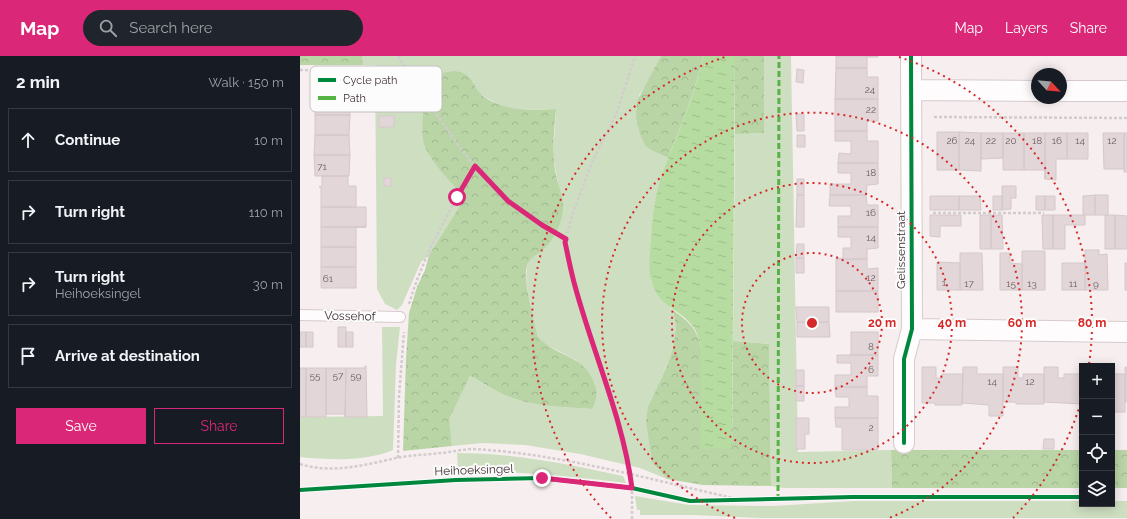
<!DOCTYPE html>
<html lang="en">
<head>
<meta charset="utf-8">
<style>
  :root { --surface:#171b24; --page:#20242c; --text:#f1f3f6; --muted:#9ea1a6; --line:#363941; --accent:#db2777 }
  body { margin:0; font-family:Raleway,sans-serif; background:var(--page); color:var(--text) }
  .controls { position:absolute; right:12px; bottom:12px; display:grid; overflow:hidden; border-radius:0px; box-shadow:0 2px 10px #0003 }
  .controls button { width:36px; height:36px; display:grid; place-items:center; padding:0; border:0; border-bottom:1px solid var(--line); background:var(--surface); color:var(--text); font:20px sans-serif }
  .compass { position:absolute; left:731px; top:12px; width:36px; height:36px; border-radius:50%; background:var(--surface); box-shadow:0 2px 10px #0003; rotate:116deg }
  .stop { position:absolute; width:12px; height:12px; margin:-9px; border:3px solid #db2777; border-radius:50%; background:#fff }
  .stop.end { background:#db2777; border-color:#fff; box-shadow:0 1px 4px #0008 }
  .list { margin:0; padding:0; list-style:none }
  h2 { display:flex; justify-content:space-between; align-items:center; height:52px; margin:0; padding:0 16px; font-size:17px }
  h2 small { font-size:13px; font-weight:400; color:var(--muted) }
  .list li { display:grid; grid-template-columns:26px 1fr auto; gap:12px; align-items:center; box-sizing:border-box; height:64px; margin:0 8px 8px; padding:0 8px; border:1px solid var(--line); border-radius:0px }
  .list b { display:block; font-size:15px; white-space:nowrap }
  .list p { margin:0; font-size:13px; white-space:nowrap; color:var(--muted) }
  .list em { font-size:13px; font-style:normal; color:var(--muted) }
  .actions { display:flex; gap:8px; padding:12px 16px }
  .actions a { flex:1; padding:9px 0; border:1px solid var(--accent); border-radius:0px; text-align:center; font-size:14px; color:var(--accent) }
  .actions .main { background:var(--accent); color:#fff }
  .icon { flex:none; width:22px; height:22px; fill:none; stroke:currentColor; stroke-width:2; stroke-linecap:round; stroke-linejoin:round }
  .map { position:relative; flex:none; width:827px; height:463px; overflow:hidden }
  header { display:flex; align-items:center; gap:24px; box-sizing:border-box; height:56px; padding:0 20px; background:var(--accent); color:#fff }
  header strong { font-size:19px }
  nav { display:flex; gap:22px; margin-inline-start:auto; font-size:14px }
  .search { width:280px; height:36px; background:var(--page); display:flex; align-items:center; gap:10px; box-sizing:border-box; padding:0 14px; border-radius:22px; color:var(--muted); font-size:15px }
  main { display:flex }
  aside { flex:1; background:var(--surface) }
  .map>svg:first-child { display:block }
</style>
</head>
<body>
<header>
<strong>Map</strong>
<div class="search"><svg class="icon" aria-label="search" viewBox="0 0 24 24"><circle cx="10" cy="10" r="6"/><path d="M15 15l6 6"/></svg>Search here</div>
<nav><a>Map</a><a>Layers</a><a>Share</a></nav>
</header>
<main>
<aside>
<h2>2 min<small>Walk · 150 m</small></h2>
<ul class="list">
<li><svg class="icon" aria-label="ahead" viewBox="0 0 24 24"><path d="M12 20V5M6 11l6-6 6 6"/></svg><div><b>Continue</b></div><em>10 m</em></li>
<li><svg class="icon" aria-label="right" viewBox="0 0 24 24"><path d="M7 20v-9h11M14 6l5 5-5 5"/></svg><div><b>Turn right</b></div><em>110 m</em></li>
<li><svg class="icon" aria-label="right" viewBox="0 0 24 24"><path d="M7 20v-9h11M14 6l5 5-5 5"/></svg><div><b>Turn right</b><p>Heihoeksingel</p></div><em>30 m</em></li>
<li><svg class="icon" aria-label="arrive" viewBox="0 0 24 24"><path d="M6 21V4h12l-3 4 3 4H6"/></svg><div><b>Arrive at destination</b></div></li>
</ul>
<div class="actions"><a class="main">Save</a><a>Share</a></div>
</aside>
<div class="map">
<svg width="827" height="463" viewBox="0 0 827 463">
  <defs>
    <pattern id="forest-crowns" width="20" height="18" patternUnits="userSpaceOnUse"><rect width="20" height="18" fill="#b9d5a6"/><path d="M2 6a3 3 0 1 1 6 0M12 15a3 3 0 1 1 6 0" fill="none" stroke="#a0b790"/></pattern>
    <pattern id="water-ripples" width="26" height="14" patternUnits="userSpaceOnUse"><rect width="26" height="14" fill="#b6dca1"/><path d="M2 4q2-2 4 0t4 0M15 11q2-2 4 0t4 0" fill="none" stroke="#9ebd8b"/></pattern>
  </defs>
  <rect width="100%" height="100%" fill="#f7eeef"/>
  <path fill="#cedfc1" d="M62 0H361L347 28 339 39 351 94 368 102 361 122 351 222C356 238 360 243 373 254L376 271 373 292 366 313 352 406 367 423 340 412 280 398 225 389 183 387 152 390 148 363 170 320C183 327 197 337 212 342 237 351 265 351 292 353L276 304 243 287 238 281C234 263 219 216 231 201 234 198 239 197 242 195L261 139 256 117 253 99 256 53 220 54 203 51 180 38 168 20 129 99 164 143 129 199 121 206 102 249 97 254 85 248 77 233 75 9H63Z
    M464 0H491L498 396 591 394 592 432H483L471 430 469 288 433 285 435 78 464 77Z
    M82 271H100L96 309 93 394C64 406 30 404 0 401V361L83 360Z
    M157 397C214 397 268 408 323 420L326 427C270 420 215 414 158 416Z
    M335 440 389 449 473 450 553 445H782V448H812V445H827V462H459L392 459H340V454H337Z"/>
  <path fill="url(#forest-crowns)" d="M0 0H62L63 9H0Z
    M361 0H403C396 35 381 69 368 102L351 94 345 89 340 78 336 61 337 45Z
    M435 0H464V77L435 78Z
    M154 15C176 17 171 33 186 42 208 56 231 54 256 53 254 74 252 94 255 114 257 127 264 140 263 153 262 167 254 184 244 193 237 200 230 200 227 210 222 222 235 267 238 281 256 301 285 299 294 327 298 337 297 344 292 353 266 351 237 351 212 342 197 337 184 327 170 320L149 363 152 390 103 395 106 303 109 257 117 231 125 214 129 199 164 143C152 126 133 109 125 91 119 77 124 34 134 22 138 17 148 16 154 15Z
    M373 254C389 266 397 272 401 292L432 392 433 285 469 288 471 430 403 429 367 423 352 406 346 365 348 351 366 313 373 292 376 271Z
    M591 394H782V432H592Z
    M812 394H827V432H812Z"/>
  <path fill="url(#water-ripples)" d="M403 0H435L432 392 401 393V292C399 285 398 278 394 272 381 252 358 253 351 223 348 211 350 196 351 184 352 163 355 141 361 121 375 81 395 42 403 0Z"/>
  <path fill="#e3d6d8" stroke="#d4c8ca" d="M536 0H578V1H567V12H536Z
    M536 12H567V21H578V43H535Z
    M497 13 504 14 503 27 496 26Z
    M15 39H49L50 59H15Z
    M535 43H578V65H567V75H535Z
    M496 58H504V75H497Z
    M15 59H50L49 79H15Z
    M79 60H94V71H79Z
    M535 75H567V85H578V107H538L539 97 551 98V85H535Z
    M637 76H659V114H637Z
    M659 76 681 77V115L659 114Z
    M681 77H703V102L681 103Z
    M703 77H724V114H703Z
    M724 77H745V123V114H724Z
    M745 77H767V103H756V124L745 123Z
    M767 77H788V103H767Z
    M803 77H824V113H804Z
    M824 77H827V116H824Z
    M15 79H49L50 99H14Z
    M497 79H505V91H497Z
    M14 99H50L49 120H15Z
    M538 107H578V128L567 129 566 139H530V128H551V117H538Z
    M22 120H48V130H56V151H21V131H19L22 130Z
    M84 122H91V130H84Z
    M497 123H504V139H497Z
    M702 130H716V142H711V153L702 154Z
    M497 139H504V171H496Z
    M530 139H566L567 149H578V171H538V160H551V150H529Z
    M795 139V159H783V140Z
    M795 139H808V159H795Z
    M630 140H659V154H630Z
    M659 140H680L681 154H659Z
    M693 140H703L702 154H693Z
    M736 140H745V154H736Z
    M745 140H755V154H745Z
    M21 151H66V171H21Z
    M630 159H661V170H640V181L630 180Z
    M680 159H691V193H680Z
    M691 159H702L703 193H691Z
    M742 159H753V193H743Z
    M753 159H785V169H765V193H753Z
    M805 159H815V193H805Z
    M815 159 827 160V193H815Z
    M21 171H66H56V191H21Z
    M538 171H578V192L567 193V203H536L543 202V192H551V181H538Z
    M497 188H504V202H496Z
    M21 191H56V211H21Z
    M785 194H799V199L807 198 808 234H785Z
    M722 195H745V234H722Z
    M660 197H682L683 234H660Z
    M700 197H710V207L722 208V234H700Z
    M496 202H504V217H496Z
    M536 203H567V213L578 212V235H536Z
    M637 206 660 207V234H637Z
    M762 207H785V234H762Z
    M825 207H827V234H825Z
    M21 211H56V232H21Z
    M536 235H578V256H536Z
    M496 251H529V266H497Z
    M497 266H529L530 281H497Z
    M38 271H46V291H38Z
    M0 276H6V291H0Z
    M6 276H13V291H6Z
    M46 276H53V291H46Z
    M551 276H578V299H551Z
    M537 299H578V320H567V331H535V319H551V307H537Z
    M65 310H66L67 361H45L46 312H65Z
    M622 311H636V322H642V318H663L662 349H635V347H622Z
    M663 311H677V318H703V360H689V349L662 347Z
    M703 311H718V322H723V318H744V348H716V346H703Z
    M744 311H758V322H764V318H782V348L744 346Z
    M825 311H827V346H825Z
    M0 312H6V361H0Z
    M6 312H26V361H6Z
    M26 312H46L45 361V358H26Z
    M496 314H504V330H496Z
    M812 318H825V356H812Z
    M496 330H504V345H496Z
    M535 331H567V340H578V362H535V351H549V341H536Z
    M496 362H509V378H505V393H496Z
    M535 362H578V394H542V371H536Z
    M744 383H754V393H743Z"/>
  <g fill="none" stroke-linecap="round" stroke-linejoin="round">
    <defs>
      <path id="lane" d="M0 259 100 261"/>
      <path id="street" d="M611 34 737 35
        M761 35H827
        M612 273 827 276
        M604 387V303L612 273 611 0"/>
    </defs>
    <use href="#lane" stroke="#d7cbcd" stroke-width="12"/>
    <use href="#street" stroke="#d7cbcd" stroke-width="22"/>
    <path stroke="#d2ccce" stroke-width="2.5" stroke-dasharray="3 2" stroke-linecap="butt" d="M98 0C106 14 116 27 125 41 149 77 174 114 207 144 222 158 248 172 266 182
      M0 14 98 16 105 12
      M634 61 827 62
      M633 157H744
      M109 248C123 200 150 153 175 110
      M98 402 99 340 104 276
      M0 408C31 418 65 409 96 402 110 399 126 399 141 397 152 396 163 393 174 393 263 398 355 425 442 444
      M332 463V432L325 393 315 356 275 230 265 186 272 159 293 104 317 56 335 0"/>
    <use href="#lane" stroke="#fefcfd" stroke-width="10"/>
    <use href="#street" stroke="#fefcfd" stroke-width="20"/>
    <path stroke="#57b246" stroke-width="3" stroke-dasharray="6 3" stroke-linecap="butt" d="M478 444 479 0"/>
    <defs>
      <path id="cycleway" d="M604 387V303L612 273 611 0
        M0 434 156 424 242 422 332 432 390 445 552 441H782"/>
    </defs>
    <use href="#cycleway" stroke="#fcfcfc" stroke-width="6"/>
    <use href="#cycleway" stroke="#00873e" stroke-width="4"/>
  </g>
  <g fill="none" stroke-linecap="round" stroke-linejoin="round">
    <path stroke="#db2777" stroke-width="5" d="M157 141 175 110 208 145 242 169 266 183 265 186C268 200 271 216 275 230 293 297 323 362 332 432L242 422"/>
  </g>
  <g fill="none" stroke="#d62828" stroke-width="2" stroke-dasharray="2 4">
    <circle cx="512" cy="267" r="70"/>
    <circle cx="512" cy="267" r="140"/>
    <path d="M435 462A210 210 0 1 1 589 462"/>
    <path d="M782 342A280 280 0 0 1 713 462M311 462A280 280 0 0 1 425 1M599 1A280 280 0 0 1 789 308"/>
  </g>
  <g text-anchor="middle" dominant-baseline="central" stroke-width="4" stroke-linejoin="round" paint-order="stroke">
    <g font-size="10" fill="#6d5d60">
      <text x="570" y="33">24</text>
      <text x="571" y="53">22</text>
      <text x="652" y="84">26</text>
      <text x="670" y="84">24</text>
      <text x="691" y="84">22</text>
      <text x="711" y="84">20</text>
      <text x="737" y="84">18</text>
      <text x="757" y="84">16</text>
      <text x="780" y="84">14</text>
      <text x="812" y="84">12</text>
      <text x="22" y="110">71</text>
      <text x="571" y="116">18</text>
      <text x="571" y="156">16</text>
      <text x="571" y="181">14</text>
      <text x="571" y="221">12</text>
      <text x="28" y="222">61</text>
      <text x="644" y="226">1</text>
      <text x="669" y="227">17</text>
      <text x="711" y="227">15</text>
      <text x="732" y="227">13</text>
      <text x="773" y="227">11</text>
      <text x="796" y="227">9</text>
      <text x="571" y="290">8</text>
      <text x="571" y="313">6</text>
      <text x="15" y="319">55</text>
      <text x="38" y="319">57</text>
      <text x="56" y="319">59</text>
      <text x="692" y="325">14</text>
      <text x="730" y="325">12</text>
      <text x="571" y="371">2</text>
    </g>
    <g font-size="12" fill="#423134" stroke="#fcfcfc">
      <text transform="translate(601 194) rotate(-90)">Gelissenstraat</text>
      <text transform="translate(50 260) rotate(1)">Vossehof</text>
      <text transform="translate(174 414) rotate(-2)">Heihoeksingel</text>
    </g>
  </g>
  <rect x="10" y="10" width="132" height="46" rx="6" fill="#fcfcfc" stroke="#c4bfc0" stroke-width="1"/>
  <rect x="18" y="22" width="18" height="4" fill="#00873e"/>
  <rect x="18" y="40" width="18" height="4" fill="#57b246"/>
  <g font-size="11" fill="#423134">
    <text x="43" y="28">Cycle path</text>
    <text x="43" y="46">Path</text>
  </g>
  <circle cx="512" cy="267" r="6" fill="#d62828" stroke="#fcfcfc" stroke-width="2"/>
  <g font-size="12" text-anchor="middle" font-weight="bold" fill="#d62828" stroke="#fcfcfc" stroke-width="4" stroke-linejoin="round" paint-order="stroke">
    <text x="582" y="271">20 m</text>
    <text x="652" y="271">40 m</text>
    <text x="722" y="271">60 m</text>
    <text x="792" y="271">80 m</text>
  </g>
</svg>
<div class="controls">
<button>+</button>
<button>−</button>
<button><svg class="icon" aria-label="locate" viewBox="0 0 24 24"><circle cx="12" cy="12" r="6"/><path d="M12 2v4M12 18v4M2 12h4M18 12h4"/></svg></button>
<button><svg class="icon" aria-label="layers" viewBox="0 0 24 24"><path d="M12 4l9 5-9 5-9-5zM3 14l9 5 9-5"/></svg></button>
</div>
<svg class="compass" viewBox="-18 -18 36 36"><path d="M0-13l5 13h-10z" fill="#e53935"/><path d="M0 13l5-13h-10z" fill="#9ea1a6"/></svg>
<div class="stop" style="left:157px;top:141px"></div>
<div class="stop end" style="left:242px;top:422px"></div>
</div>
</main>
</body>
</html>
